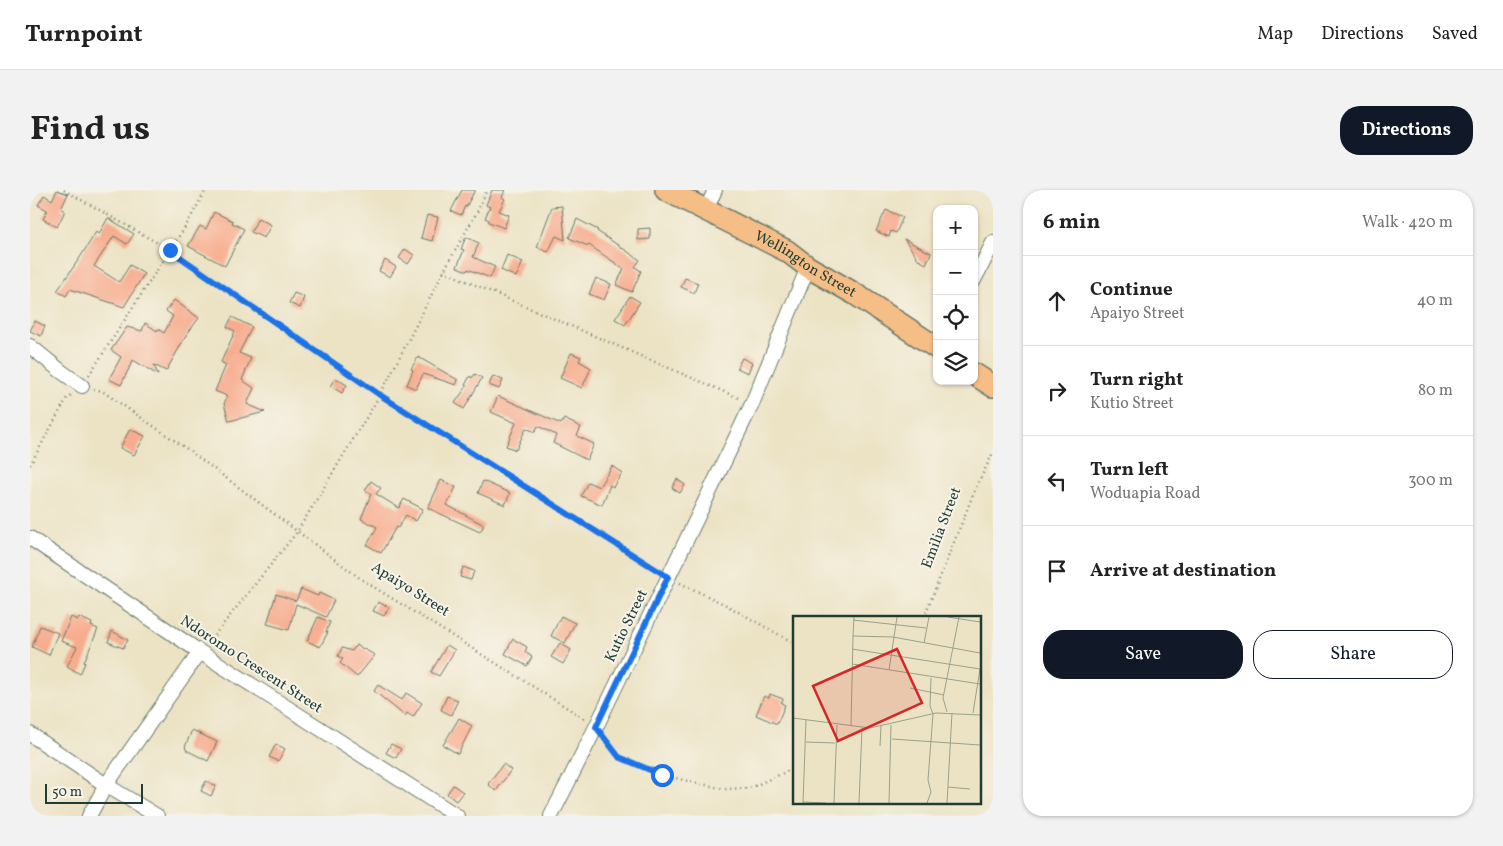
<!DOCTYPE html>
<html lang="en">
<head>
<meta charset="utf-8">
<style>
  :root { --surface:#fff; --page:#f2f2f2; --text:#222; --muted:#767676; --line:#e0e0e0; --accent:#111827 }
  body { margin:0; font-family:Vollkorn,serif; background:var(--page); color:var(--text) }
  .controls { position:absolute; right:15px; top:15px; display:grid; overflow:hidden; border-radius:10px; box-shadow:0 1px 4px #0004 }
  .controls button { width:45px; height:45px; display:grid; place-items:center; padding:0; border:0; border-bottom:1px solid var(--line); background:var(--surface); color:var(--text); font:25px sans-serif }
  .scale { position:absolute; left:15px; bottom:12px; width:98px; box-sizing:border-box; padding-left:5px; border:2px solid #1f3d34; border-top:0; font-size:14px; line-height:18px; white-space:nowrap; color:#1f3d34; -webkit-text-stroke:4px #f7f3e8; paint-order:stroke }
  .stop { position:absolute; width:15px; height:15px; margin:-11px; border:4px solid #1a73e8; border-radius:50%; background:#fff }
  .stop.end { background:#1a73e8; border-color:#fff; box-shadow:0 1px 5px #0008 }
  .list { margin:0; padding:0; list-style:none }
  h2 { display:flex; justify-content:space-between; align-items:center; height:65px; margin:0; padding:0 20px; font-size:21px }
  h2 small { font-size:16px; font-weight:400; color:var(--muted) }
  .list li { display:grid; grid-template-columns:32px 1fr auto; gap:15px; align-items:center; box-sizing:border-box; height:90px; padding:0 20px; border-top:1px solid var(--line) }
  .list b { display:block; font-size:19px; white-space:nowrap }
  .list p { margin:0; font-size:16px; white-space:nowrap; color:var(--muted) }
  .list em { font-size:16px; font-style:normal; color:var(--muted) }
  .actions { display:flex; gap:10px; padding:15px 20px }
  .actions a { flex:1; padding:11px 0; border:1px solid var(--accent); border-radius:20px; text-align:center; font-size:18px; color:var(--accent) }
  .actions .main { background:var(--accent); color:#fff }
  .icon { flex:none; width:28px; height:28px; fill:none; stroke:currentColor; stroke-width:2; stroke-linecap:round; stroke-linejoin:round }
  .map { position:relative; flex:none; width:963px; height:626px; overflow:hidden; border-radius:20px }
  header { display:flex; align-items:center; gap:30px; box-sizing:border-box; height:70px; padding:0 25px; background:var(--surface); border-bottom:1px solid var(--line) }
  header strong { font-size:24px }
  nav { display:flex; gap:28px; margin-inline-start:auto; font-size:18px }
  .intro { display:flex; align-items:center; justify-content:space-between; box-sizing:border-box; height:120px; padding:0 30px }
  h1 { margin:0; font-size:35px }
  .button { padding:12px 22px; border-radius:20px; background:var(--accent); color:#fff; font-size:18px; font-weight:700 }
  main { display:flex; gap:30px; padding:0 30px }
  aside { flex:1; background:var(--surface); border-radius:20px; box-shadow:0 1px 4px #0004 }
  .map>svg:first-child { display:block }
</style>
</head>
<body>
<header>
<strong>Turnpoint</strong>
<nav><a>Map</a><a>Directions</a><a>Saved</a></nav>
</header>
<div class="intro"><h1>Find us</h1><a class="button">Directions</a></div>
<main>
<div class="map">
<svg width="963" height="626" viewBox="0 0 963 626">
  <rect width="100%" height="100%" fill="#f7f3e8"/>
  <filter id="ink" filterUnits="userSpaceOnUse"><feTurbulence type="fractalNoise" baseFrequency=".02" numOctaves="2"/><feDisplacementMap in="SourceGraphic" scale="10" xChannelSelector="R" yChannelSelector="G"/><feConvolveMatrix kernelMatrix="1 2 1 2 8 2 1 2 1" color-interpolation-filters="sRGB"/></filter>
  <filter id="wash" filterUnits="userSpaceOnUse"><feTurbulence type="fractalNoise" baseFrequency=".0096" numOctaves="4" result="noise"/><feDisplacementMap in="SourceGraphic" scale="20" xChannelSelector="R" yChannelSelector="G"/><feGaussianBlur stdDeviation="1.12" result="paint"/><feColorMatrix in="noise" values="0 0 0 0 0 0 0 0 0 0 0 0 0 0 0 0 0 1.4 0 .05"/><feComposite in="paint" operator="in"/></filter>
  <g filter="url(#wash)">
    <rect width="100%" height="100%" fill="#ece3c5"/>
    <g id="blocks">
      <path fill="#f7ac8d" d="M27 0 38 4 31 19 35 21 27 37 13 29 17 20 8 15 14 5 22 10Z
        M432 0H445L436 17 435 16 431 25 421 21Z
        M462 0H475L472 7 475 9 469 21 479 25 474 38 459 32V30L455 28 460 17 456 15Z
        M532 16 535 50 526 46 518 62 507 57 522 17Z
        M856 20 873 27 866 43 861 41 859 47 846 41Z
        M184 22 203 31 202 33 214 39 195 76 158 56 170 36 176 39Z
        M397 25 408 27 402 51 391 48Z
        M78 28 104 44 97 54 84 46 64 76 89 92 100 75 114 84 94 117 40 99 36 106 27 101 51 66 66 42 69 44Z
        M228 28 241 35 234 48 221 42Z
        M547 29 568 40 567 41 610 70 605 77 611 81 602 102 586 95 594 79 559 55 558 56 539 48Z
        M620 38V49L608 50V39Z
        M436 47 449 53 443 67 465 77 460 88 438 79 437 81 427 77 434 60 431 59Z
        M874 49 901 63 896 74 889 70Z
        M375 59 384 65 378 74 369 68Z
        M477 65 493 72 486 87 471 80Z
        M355 70 366 77 360 87 349 81Z
        M566 88 581 94 574 110 559 104Z
        M655 88 668 93 664 103 651 97Z
        M264 103 274 107 270 118 259 113Z
        M600 106 610 112 595 135 585 129Z
        M144 110 169 128 157 144 136 181 124 175 128 185 103 170 91 195 79 189 91 167 81 160 97 137 112 141 115 133 127 141 128 139 134 143 143 126 136 121Z
        M202 127 222 137 209 163 221 168 212 190 224 198 217 214 235 222 199 231 194 214 197 206 185 201 196 175 191 172 205 141 197 137Z
        M5 131 15 136 11 146 0 141Z
        M541 163 551 167 549 171 561 178 552 198 530 188Z
        M388 167 428 190 426 195 393 184 386 199 377 195 383 180 381 179Z
        M712 168 722 173 718 183 707 178Z
        M445 184 452 188 434 219 425 213 437 196 435 195 440 186 442 188Z
        M463 186 473 190 469 199 459 195Z
        M305 188 317 195 312 203 300 196Z
        M468 206 531 234 534 229 551 237 547 246 564 254 557 270 523 253 526 245 508 236 505 242 496 238 486 260 476 256 486 233 461 222Z
        M100 239 115 246 104 265 90 258Z
        M582 276 592 283 583 297 580 295 572 315 551 306 558 292 569 297Z
        M647 289 655 295 650 303 642 298Z
        M411 290 426 297 417 315 454 335 450 342 398 318Z
        M341 291 351 298 346 304 369 318 374 309 393 319 386 331 376 325 368 338 366 337 351 363 337 355 347 337 331 329 341 304 335 300Z
        M453 291 480 303 475 315 448 303Z
        M433 377 444 381 441 390 430 387Z
        M271 399 288 406 289 403 304 410 296 427 266 414 259 440 237 434 246 404 266 411Z
        M348 412 359 417 354 426 343 421Z
        M531 426 545 433 535 453 521 446Z
        M41 427 47 430 49 427 62 433 61 436 68 439 54 472 55 473 50 484 37 476 47 457 31 451Z
        M288 427 300 432 296 442H298L290 457 277 451Z
        M10 436 28 443 19 465 2 457Z
        M82 441 98 450 93 458 78 452Z
        M483 449 497 457 495 462 502 467 497 476 475 464Z
        M530 453 541 460 533 474 521 467Z
        M326 455 345 465 327 487 310 473 313 469 308 466 312 458 322 461Z
        M417 455 425 460 409 486 401 482Z
        M348 495 372 510 376 503 392 513 383 527 377 523 375 526 344 501Z
        M740 504 753 509 751 513 755 515 747 534 726 525 734 506 739 508Z
        M417 506 428 510 421 525 411 520Z
        M429 528 442 536 428 564 413 555Z
        M162 540 187 552 178 571 156 560V558L155 557Z
        M246 554 255 559 248 571 239 567Z
        M361 554 371 559 366 568 356 563Z
        M473 574 481 580 466 601 458 594Z
        M176 591 186 596 181 606 171 601Z
        M423 595 433 602 426 611 417 604Z"/>
    </g>
  </g>
  <g filter="url(#ink)">
    <use href="#blocks" fill-opacity="0" stroke="#677767" stroke-width="1"/>
    <g fill="none" stroke-linecap="round" stroke-linejoin="round">
      <defs>
        <path id="street" d="M676 20 685 0
          M944 90 963 53
          M0 156 32 182 52 196
          M0 348 170 462 427 626
          M0 544 76 595 127 626
          M59 626 76 595 170 462
          M521 626 566 537 722 214 778 77"/>
        <g id="primary">
          <path id="s1" d="M636 0 757 61 778 77 825 104 907 158"/>
          <path d="M944 184 963 196"/>
        </g>
      </defs>
      <use href="#street" stroke="#677767" stroke-width="16"/>
      <use href="#primary" stroke="#677767" stroke-width="24"/>
      <path stroke="#677767" stroke-width="2.5" stroke-dasharray="1 4" stroke-linecap="butt" d="M34 0 140 60 350 205 628 381
        M413 81 711 209
        M59 185 157 34 176 0
        M64 199 72 201 160 261 331 389 555 529
        M0 275 37 208 41 205
        M650 393 696 415 764 453
        M894 427 947 295 963 263
        M178 453 267 342 350 205 418 73 446 24 457 0
        M575 548 589 567 631 585 695 599 720 598 764 578"/>
      <use href="#street" stroke="#fff" stroke-width="14"/>
      <use href="#primary" stroke="#f6be87" stroke-width="21"/>
    </g>
  </g>
  <g fill="none" stroke-linecap="round" stroke-linejoin="round" filter="url(#ink)">
    <path stroke="#1a73e8" stroke-width="6" d="M140 60 350 205 638 387 566 537 589 567 632 585"/>
  </g>
  <g text-anchor="middle" dominant-baseline="central" stroke-width="4" stroke-linejoin="round" paint-order="stroke">
    <g font-size="15" fill="#1f3d34" stroke="#f7f3e8">
      <text stroke="none"><textPath href="#s1" startOffset="158">Wellington Street</textPath></text>
      <text transform="translate(912 338) rotate(-69)">Emilia Street</text>
      <text transform="translate(380 400) rotate(32)">Apaiyo Street</text>
      <text transform="translate(597 436) rotate(-64)">Kutio Street</text>
      <text transform="translate(221 475) rotate(33)">Ndoromo Crescent Street</text>
    </g>
  </g>
  <g transform="translate(763 426)">
    <rect width="188" height="188" fill="#ece3c5"/>
    <path fill="none" stroke="#9aa18b" stroke-width="1" d="M155 1 187 6M60 4 133 12M60 20 61 1M131 27 136 1M59 33 187 53M59 48 187 68M96 54 104 1M117 72 151 79M154 96 150 82 166 1M180 97 187 53M0 102 77 112 143 97 187 99M58 110 60 20 100 21 187 37M99 123 187 129M13 126 42 127M87 130 88 110M155 171 177 173M10 186 33 187M10 187 13 104M41 187 44 109M66 187 69 112M96 187 98 109M134 187 138 176 135 164 140 98 137 90 138 62M154 187 159 97"/>
    <path fill="#d62828" fill-opacity="0.15" stroke="#d62828" stroke-width="2.5" d="M104 33 129 87 45 125 20 70Z"/>
    <rect width="188" height="188" fill="none" stroke="#1f3d34" stroke-width="2.5"/>
  </g>
</svg>
<div class="controls">
<button>+</button>
<button>−</button>
<button><svg class="icon" aria-label="locate" viewBox="0 0 24 24"><circle cx="12" cy="12" r="6"/><path d="M12 2v4M12 18v4M2 12h4M18 12h4"/></svg></button>
<button><svg class="icon" aria-label="layers" viewBox="0 0 24 24"><path d="M12 4l9 5-9 5-9-5zM3 14l9 5 9-5"/></svg></button>
</div>
<div class="scale">50 m</div>
<div class="stop" style="left:632px;top:585px"></div>
<div class="stop end" style="left:140px;top:60px"></div>
</div>
<aside>
<h2>6 min<small>Walk · 420 m</small></h2>
<ul class="list">
<li><svg class="icon" aria-label="ahead" viewBox="0 0 24 24"><path d="M12 20V5M6 11l6-6 6 6"/></svg><div><b>Continue</b><p>Apaiyo Street</p></div><em>40 m</em></li>
<li><svg class="icon" aria-label="right" viewBox="0 0 24 24"><path d="M7 20v-9h11M14 6l5 5-5 5"/></svg><div><b>Turn right</b><p>Kutio Street</p></div><em>80 m</em></li>
<li><svg class="icon" aria-label="left" viewBox="0 0 24 24"><path d="M17 20v-9H6M10 6l-5 5 5 5"/></svg><div><b>Turn left</b><p>Woduapia Road</p></div><em>300 m</em></li>
<li><svg class="icon" aria-label="arrive" viewBox="0 0 24 24"><path d="M6 21V4h12l-3 4 3 4H6"/></svg><div><b>Arrive at destination</b></div></li>
</ul>
<div class="actions"><a class="main">Save</a><a>Share</a></div>
</aside>
</main>
</body>
</html>
